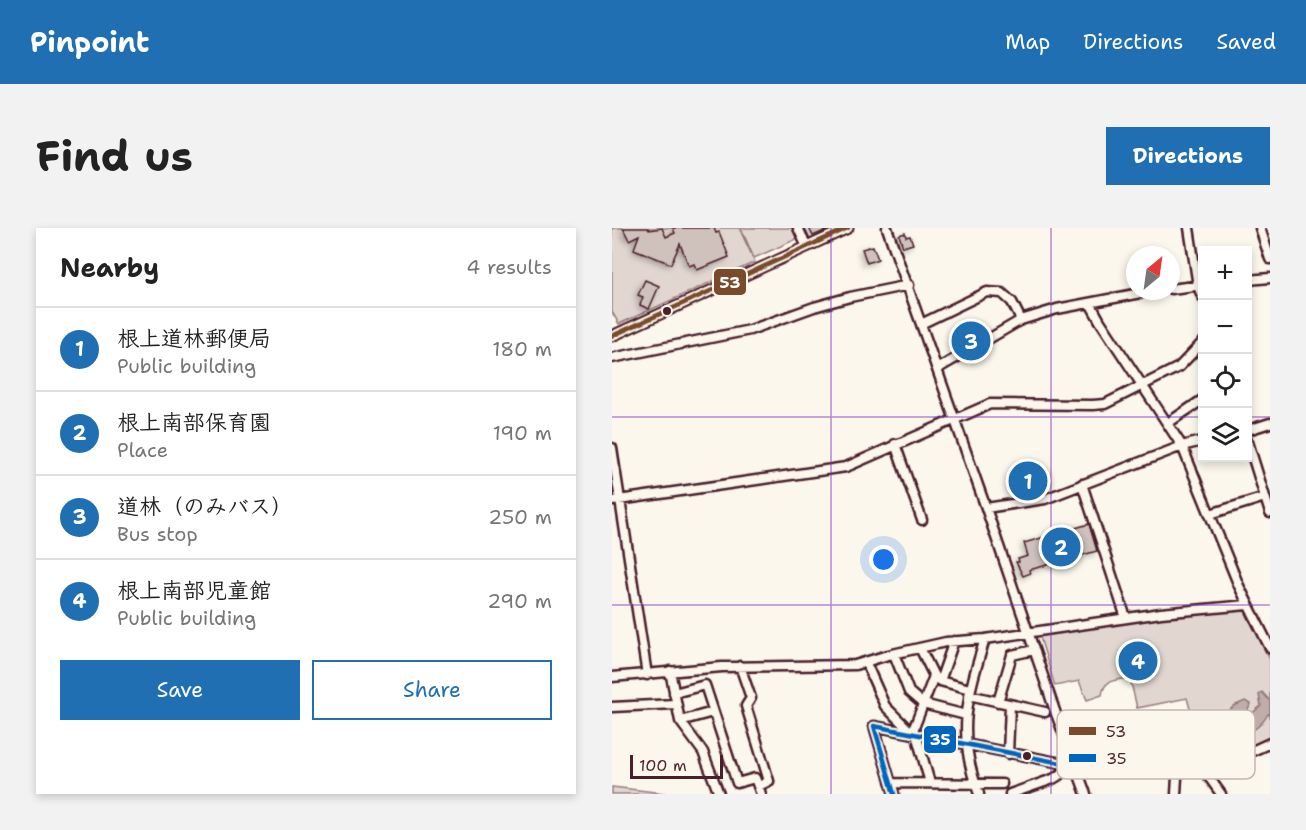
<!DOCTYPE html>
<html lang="en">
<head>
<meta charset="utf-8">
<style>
  :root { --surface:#fff; --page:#f2f2f2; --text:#222; --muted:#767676; --line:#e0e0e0; --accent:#1f6fb2 }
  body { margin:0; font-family:"Shantell Sans","Klee One",sans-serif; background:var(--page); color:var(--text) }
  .controls { position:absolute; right:18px; top:18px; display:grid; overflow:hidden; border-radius:0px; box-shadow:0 3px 9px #0003 }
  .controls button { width:54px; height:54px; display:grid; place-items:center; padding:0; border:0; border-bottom:2px solid var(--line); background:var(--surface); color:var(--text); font:30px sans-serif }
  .compass { position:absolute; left:514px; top:18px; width:54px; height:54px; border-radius:50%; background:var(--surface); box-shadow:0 3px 9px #0003; rotate:29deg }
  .scale { position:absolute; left:18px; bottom:15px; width:93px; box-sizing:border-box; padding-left:6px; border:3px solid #4a1f2b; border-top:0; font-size:16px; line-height:21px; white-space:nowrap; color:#4a1f2b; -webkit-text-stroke:4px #fbf7ec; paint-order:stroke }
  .you { position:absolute; left:272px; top:332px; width:21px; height:21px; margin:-15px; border:4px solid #fff; border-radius:50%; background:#1a73e8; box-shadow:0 0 0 9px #1a73e833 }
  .badge { display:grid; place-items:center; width:39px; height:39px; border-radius:50%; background:var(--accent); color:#fff; font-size:20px; font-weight:700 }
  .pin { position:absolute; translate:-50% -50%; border:3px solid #fff; box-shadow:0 2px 6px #0006 }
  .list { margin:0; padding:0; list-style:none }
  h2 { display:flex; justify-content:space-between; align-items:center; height:78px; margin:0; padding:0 24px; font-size:26px }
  h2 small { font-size:20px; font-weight:400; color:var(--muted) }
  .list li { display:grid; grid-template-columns:39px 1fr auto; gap:18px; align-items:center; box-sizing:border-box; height:84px; padding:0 24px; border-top:2px solid var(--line) }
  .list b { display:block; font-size:22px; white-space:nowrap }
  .list p { margin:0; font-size:20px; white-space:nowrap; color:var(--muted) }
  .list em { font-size:20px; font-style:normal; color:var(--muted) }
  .actions { display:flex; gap:12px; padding:18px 24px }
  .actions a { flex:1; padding:14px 0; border:2px solid var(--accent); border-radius:0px; text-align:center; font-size:21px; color:var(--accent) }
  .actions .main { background:var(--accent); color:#fff }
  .icon { flex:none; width:33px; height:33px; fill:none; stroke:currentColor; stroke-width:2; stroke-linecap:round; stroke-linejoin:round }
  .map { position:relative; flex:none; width:658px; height:566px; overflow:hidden; border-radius:0px }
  header { display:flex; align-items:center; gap:36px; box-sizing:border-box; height:84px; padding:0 30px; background:var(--accent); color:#fff }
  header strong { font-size:28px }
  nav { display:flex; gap:33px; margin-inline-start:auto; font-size:21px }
  .intro { display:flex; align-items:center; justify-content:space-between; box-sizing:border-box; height:144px; padding:0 36px }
  h1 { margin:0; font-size:42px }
  .button { padding:15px 27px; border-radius:0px; background:var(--accent); color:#fff; font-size:21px; font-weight:700 }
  main { display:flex; gap:36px; padding:0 36px }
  aside { flex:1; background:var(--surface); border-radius:0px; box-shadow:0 3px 9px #0003 }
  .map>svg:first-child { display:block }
</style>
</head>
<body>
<header>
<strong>Pinpoint</strong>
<nav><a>Map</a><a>Directions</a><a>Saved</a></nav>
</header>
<div class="intro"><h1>Find us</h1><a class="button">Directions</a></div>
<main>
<aside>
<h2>Nearby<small>4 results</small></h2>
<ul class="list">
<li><span class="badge">1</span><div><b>根上道林郵便局</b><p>Public building</p></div><em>180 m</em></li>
<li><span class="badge">2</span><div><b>根上南部保育園</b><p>Place</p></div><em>190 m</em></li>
<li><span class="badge">3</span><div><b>道林（のみバス）</b><p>Bus stop</p></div><em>250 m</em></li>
<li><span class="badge">4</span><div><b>根上南部児童館</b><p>Public building</p></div><em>290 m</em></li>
</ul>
<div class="actions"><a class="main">Save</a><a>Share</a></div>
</aside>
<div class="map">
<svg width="658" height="566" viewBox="0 0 658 566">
  <defs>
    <filter id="shadow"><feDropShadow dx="-2.5" dy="2.5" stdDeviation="3" flood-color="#0004"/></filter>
  </defs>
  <rect width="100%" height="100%" fill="#fbf7ec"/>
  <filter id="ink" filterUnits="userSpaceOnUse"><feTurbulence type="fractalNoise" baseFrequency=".0167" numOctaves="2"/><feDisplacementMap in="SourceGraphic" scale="12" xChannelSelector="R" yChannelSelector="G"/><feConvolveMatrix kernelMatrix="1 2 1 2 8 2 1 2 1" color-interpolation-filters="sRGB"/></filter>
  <g filter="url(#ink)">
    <path fill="#e2d7d0" stroke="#967b7e" stroke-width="1.5" d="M0 0H127L143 34 7 96 0 84Z
      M129 0H182L187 10 142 30Z
      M628 379 635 382 658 432V508L643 518 623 524 616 504 606 505 598 485 580 488 575 470 525 480 518 450C503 452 492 451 490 467L475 472 467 453 443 458 427 406 443 402Z
      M0 559 52 565 54 566H0Z"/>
    <path fill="#bfadaa" stroke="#907477" stroke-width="1.5" d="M650 464 658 473V487L656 486C651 495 641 506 629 505L630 502 625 500 623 503 621 495 615 485 622 478 633 473 639 476 633 487 639 486 649 478 647 467Z"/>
    <path fill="#cfc2bc" stroke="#4a1f2b" stroke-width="1.5" filter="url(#shadow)" d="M11 0H36L37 2 50 0 54 9 63 5 61 0H102L104 5 107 4 117 29 85 42 82 36 77 38 68 16 59 36 22 21 27 7 17 12Z
      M197 0H219L201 8Z
      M293 5 294 9 298 8 301 16 291 19 287 7Z
      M261 18 266 31 255 35 250 21Z
      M33 52 47 58 37 81 28 77 31 69 26 67Z
      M477 296 485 323 417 342 418 345 411 348 404 334H407L406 331 416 328 412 315Z
      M535 415 538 439 516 442 514 426 526 425 525 416Z"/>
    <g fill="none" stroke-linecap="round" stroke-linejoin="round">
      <defs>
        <path id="minor" d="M186 0 195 19
          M275 0 374 280 443 483 474 566
          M577 0 586 58 590 68
          M648 0 658 31
          M636 52 658 50
          M559 61 590 57
          M478 75 488 93 570 218 627 358 658 420
          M309 96 375 64 390 65 400 74 409 92
          M0 108 236 0
          M0 130 138 102 202 79 238 69 297 57
          M325 141 409 92 445 81 539 63
          M556 195 590 172
          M636 202 658 195
          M636 214 658 285
          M283 216 310 292
          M0 220 35 447
          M470 256 514 390
          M0 273 234 239 378 176 481 177 493 176 567 139 590 115
          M374 280 433 271 570 218 590 213
          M598 286 653 269
          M282 426 297 464 311 476 354 487
          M254 435 273 478 300 505 322 448 308 420
          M128 438 139 470 134 478 157 553 147 558
          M58 443 68 493 91 524 107 566
          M0 449 110 439 243 437 276 427 334 414 373 411 549 385 635 377
          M324 450 328 453 358 461
          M328 453 342 413
          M62 465 93 457 125 555 143 550 149 566
          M357 467 433 484
          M386 474 400 427 422 422
          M0 479 63 476
          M68 493 101 484
          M304 506 318 555
          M396 526 398 477
          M561 535 565 549 564 566
          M589 538 638 524 658 515
          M279 555 390 556
          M282 566 262 498 464 538
          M367 566C344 506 355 469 373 411
          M398 566 441 551 474 531 508 530 589 538 609 566"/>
      </defs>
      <use href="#minor" stroke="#4a1f2b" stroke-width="13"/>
      <use href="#minor" stroke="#fbf7ec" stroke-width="8"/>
      <defs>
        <path id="bus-1" d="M0 108 236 0"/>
        <path id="bus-2" d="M282 566 262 498 464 538"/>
      </defs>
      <use href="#bus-1" stroke="#fbf7ec" stroke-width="9"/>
      <use href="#bus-2" stroke="#fbf7ec" stroke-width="9"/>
      <use href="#bus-1" stroke="#7a4b2a" stroke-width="4.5"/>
      <use href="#bus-2" stroke="#0065bd" stroke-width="4.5"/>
    </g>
  </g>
  <path fill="none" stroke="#7b2cbf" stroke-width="1.5" stroke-opacity="0.55" d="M219 0V566M439 0V566M0 189H590M636 189H658M0 377H658"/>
  <g fill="#4a1f2b" stroke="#fbf7ec" stroke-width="2">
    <circle cx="55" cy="83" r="5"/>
    <circle cx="415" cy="528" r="5"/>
  </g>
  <rect x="445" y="482" width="198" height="69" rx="9" fill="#fbf7ec" stroke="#c6b6b2" stroke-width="1.5"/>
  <rect x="457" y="499" width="27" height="8" fill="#7a4b2a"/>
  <rect x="457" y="526" width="27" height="8" fill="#0065bd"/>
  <g font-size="16" fill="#4a1f2b">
    <text x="494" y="509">53</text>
    <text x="494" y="536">35</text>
  </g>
  <g stroke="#fbf7ec" stroke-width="2">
    <rect x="101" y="40" width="34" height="28" rx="6" fill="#7a4b2a"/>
    <rect x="311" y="497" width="34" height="29" rx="6" fill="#0065bd"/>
  </g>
  <g font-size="16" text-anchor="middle" font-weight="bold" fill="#fff">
    <text x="118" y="60">53</text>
    <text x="328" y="517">35</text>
  </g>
</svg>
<div class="controls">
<button>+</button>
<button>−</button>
<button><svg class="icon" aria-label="locate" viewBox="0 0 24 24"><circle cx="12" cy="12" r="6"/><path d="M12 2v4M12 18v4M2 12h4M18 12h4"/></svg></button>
<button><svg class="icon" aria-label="layers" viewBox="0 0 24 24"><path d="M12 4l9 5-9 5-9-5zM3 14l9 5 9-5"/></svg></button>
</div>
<svg class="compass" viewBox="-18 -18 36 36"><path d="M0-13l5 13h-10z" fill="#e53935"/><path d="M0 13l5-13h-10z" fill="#767676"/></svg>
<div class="scale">100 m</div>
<div class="you"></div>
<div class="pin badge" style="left:416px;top:253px">1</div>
<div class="pin badge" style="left:449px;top:319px">2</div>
<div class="pin badge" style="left:359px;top:113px">3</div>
<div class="pin badge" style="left:526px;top:433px">4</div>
</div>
</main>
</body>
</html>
